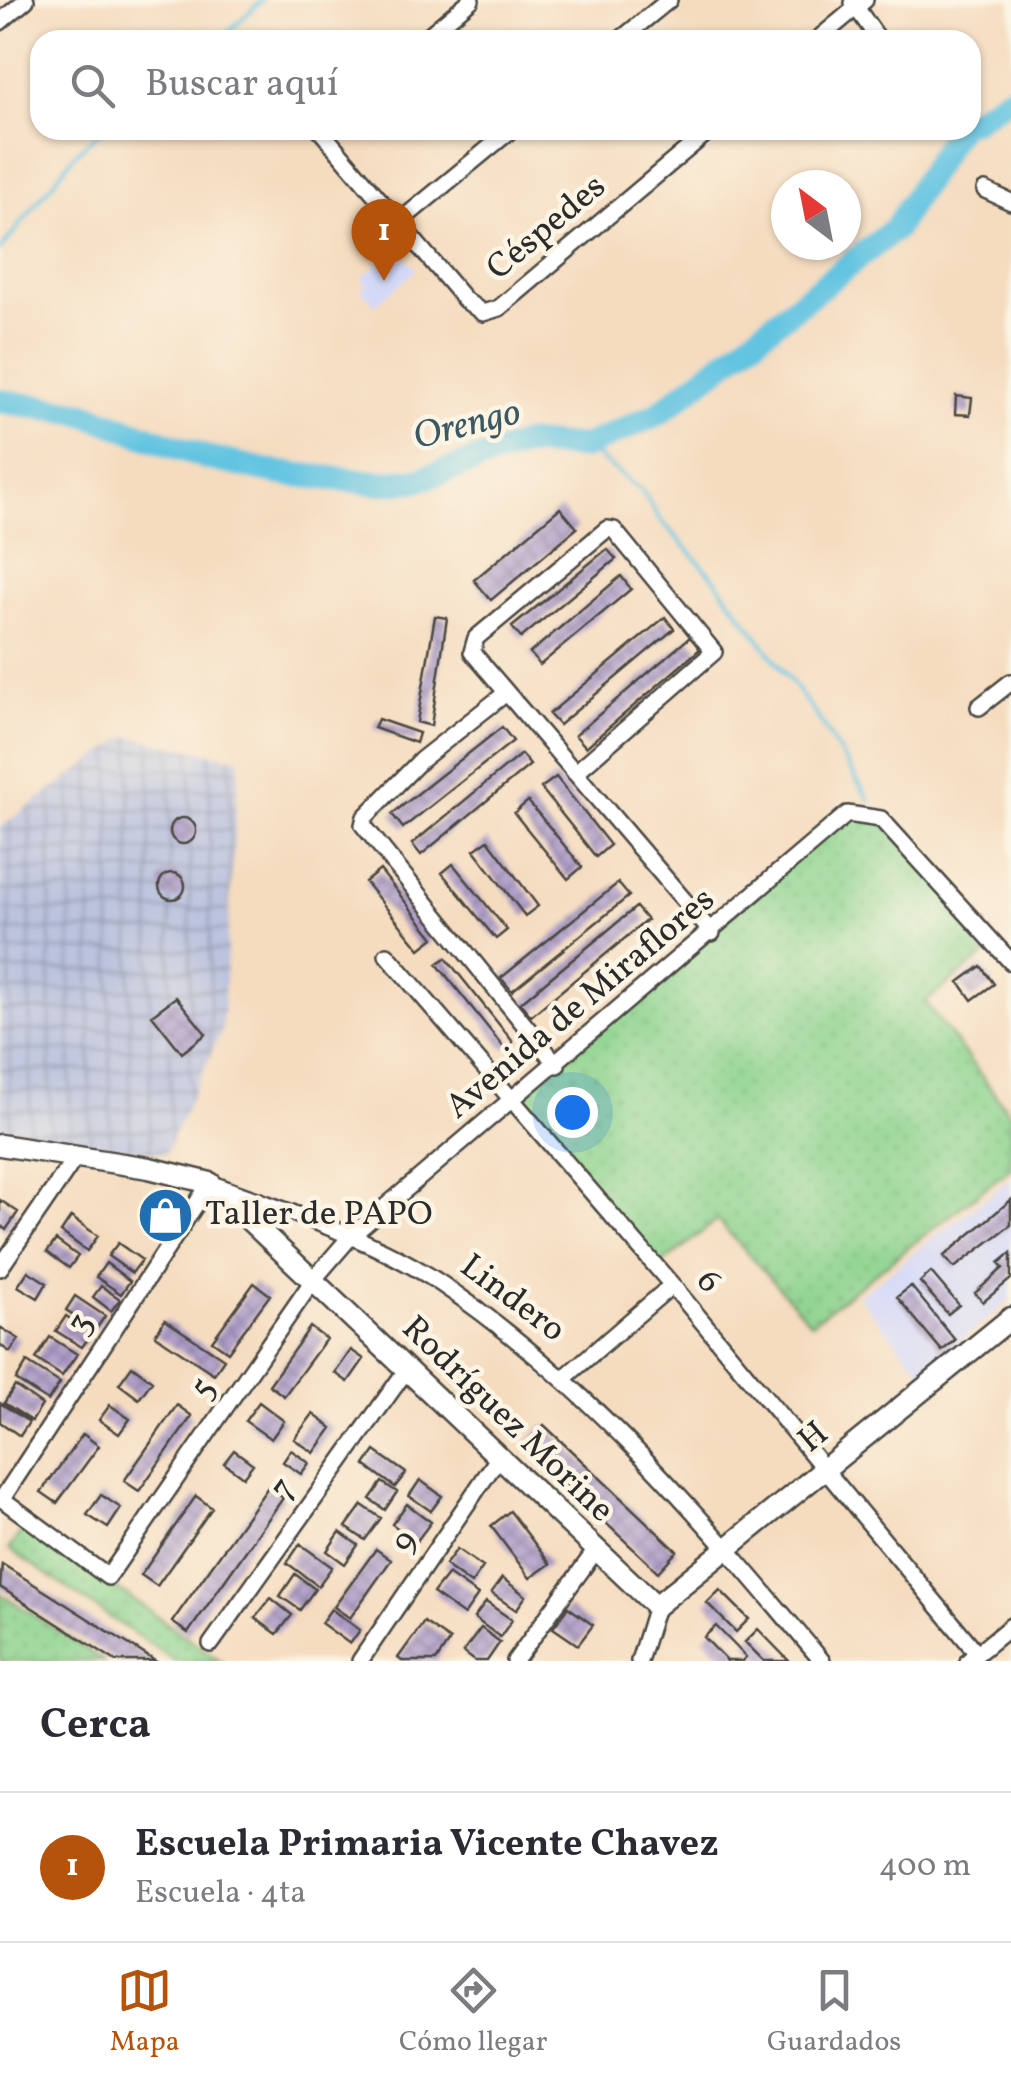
<!DOCTYPE html>
<html lang="es">
<head>
<meta charset="utf-8">
<style>
  :root { --surface:#fff; --page:#f2f2f3; --text:#2b2b33; --muted:#7c7c81; --line:#e1e1e2; --accent:#b45309 }
  body { margin:0; font-family:Vollkorn,serif; background:var(--page); color:var(--text) }
  .compass { position:absolute; left:771px; top:170px; width:90px; height:90px; border-radius:50%; background:var(--surface); box-shadow:0 2px 8px #0004; rotate:328deg }
  .you { position:absolute; left:572px; top:1112px; width:35px; height:35px; margin:-25px; border:8px solid #fff; border-radius:50%; background:#1a73e8; box-shadow:0 0 0 15px #1a73e833 }
  .badge { display:grid; place-items:center; width:65px; height:65px; border-radius:50%; background:var(--accent); color:#fff; font-size:32px; font-weight:700 }
  .pin { position:absolute; translate:-50% -82px; filter:drop-shadow(0 2px 5px #0008) }
  .pin::after { content:''; position:absolute; top:52px; width:35px; height:30px; background:inherit; clip-path:polygon(0 0,100% 0,50% 100%) }
  .list { margin:0; padding:0; list-style:none }
  h2 { display:flex; justify-content:space-between; align-items:center; height:130px; margin:0; padding:0 40px; font-size:42px }
  h2 small { font-size:32px; font-weight:400; color:var(--muted) }
  .list li { display:grid; grid-template-columns:65px 1fr auto; gap:30px; align-items:center; box-sizing:border-box; height:150px; padding:0 40px; border-top:2px solid var(--line) }
  .list b { display:block; font-size:38px; white-space:nowrap }
  .list p { margin:0; font-size:32px; white-space:nowrap; color:var(--muted) }
  .list em { font-size:32px; font-style:normal; color:var(--muted) }
  .icon { flex:none; width:55px; height:55px; fill:none; stroke:currentColor; stroke-width:2; stroke-linecap:round; stroke-linejoin:round }
  .map { position:relative; flex:none; width:1011px; height:1661px; overflow:hidden }
  .search { position:absolute; background:var(--surface); box-shadow:0 2px 8px #0004; left:30px; right:30px; top:30px; height:110px; display:flex; align-items:center; gap:25px; box-sizing:border-box; padding:0 35px; border-radius:30px; color:var(--muted); font-size:38px }
  .sheet { height:280px; background:var(--surface) }
  nav { display:flex; justify-content:space-around; align-items:center; box-sizing:border-box; height:140px; border-top:2px solid var(--line); background:var(--surface); font-size:28px; color:var(--muted) }
  nav a { display:grid; justify-items:center; gap:5px }
  nav .on { color:var(--accent) }
  .map>svg:first-child { display:block }
</style>
</head>
<body>
<div class="map">
<svg width="1011" height="1661" viewBox="0 0 1011 1661">
  <defs>
    <pattern id="industrial-grid" width="8" height="8" patternUnits="userSpaceOnUse" patternTransform="scale(2.5)"><rect width="8" height="8" fill="#bcc3de"/><path d="M0 4h8M4 0v8" fill="none" stroke="#999fb4"/></pattern>
    <pattern id="grass-dots" width="8" height="8" patternUnits="userSpaceOnUse" patternTransform="scale(2.5)"><rect width="8" height="8" fill="#8cd38e"/><path d="M2 2h.1M6 6h.1" fill="none" stroke="#79b57b" stroke-width="1.8" stroke-linecap="round"/></pattern>
    <pattern id="building-cross-hatch" width="8" height="8" patternUnits="userSpaceOnUse" patternTransform="scale(2.5)"><rect width="8" height="8" fill="#b09fca"/><path d="M0 0l8 8M0 8l8-8" fill="none" stroke="#8f82a4"/></pattern>
  </defs>
  <rect width="100%" height="100%" fill="#fcf5e5"/>
  <filter id="ink" filterUnits="userSpaceOnUse"><feTurbulence type="fractalNoise" baseFrequency=".01" numOctaves="2"/><feDisplacementMap in="SourceGraphic" scale="20" xChannelSelector="R" yChannelSelector="G"/><feConvolveMatrix kernelMatrix="1 2 1 2 8 2 1 2 1" color-interpolation-filters="sRGB"/></filter>
  <filter id="wash" filterUnits="userSpaceOnUse"><feTurbulence type="fractalNoise" baseFrequency=".0048" numOctaves="4" result="noise"/><feDisplacementMap in="SourceGraphic" scale="40" xChannelSelector="R" yChannelSelector="G"/><feGaussianBlur stdDeviation="2.25" result="paint"/><feColorMatrix in="noise" values="0 0 0 0 0 0 0 0 0 0 0 0 0 0 0 0 0 1.4 0 .05"/><feComposite in="paint" operator="in"/></filter>
  <g filter="url(#wash)">
    <rect width="100%" height="100%" fill="#f5dcbf"/>
    <path fill="#d3d8f9" d="M403 254 416 270 375 305 361 289 367 284 362 278 389 255 395 261Z
      M1011 1178V1299L922 1372 858 1296Z"/>
    <path fill="url(#industrial-grid)" d="M127 736 239 759 222 1029 165 1154 0 1127V827Z"/>
    <path fill="url(#grass-dots)" stroke="#5c7f5c" stroke-width="2.5" d="M847 814 881 819 997 946 925 1002 1011 1115V1168L811 1323 717 1220 657 1268 514 1101Z
      M26 1525 221 1661H175L9 1549Z
      M0 1593 104 1661H0Z"/>
    <g fill="none" stroke-linecap="round" stroke-linejoin="round">
      <path stroke="#63c4e1" stroke-width="4" d="M220 40 262 0
        M0 250 76 153 101 130
        M585 447 642 491 659 518 715 579 821 722 869 800"/>
      <path stroke="#63c4e1" stroke-width="25" d="M971 121 1011 96
        M0 401 83 413 207 458 278 473 379 483 418 480 526 444 585 447 659 413 895 229 956 130"/>
    </g>
    <g id="blocks">
      <path fill="url(#building-cross-hatch)" d="M956 396 972 398 970 415 955 414Z
        M560 508 577 528 491 600 474 580Z
        M607 549 616 559 521 638 512 627Z
        M621 576 631 589 540 665 530 653Z
        M435 616 447 618 431 726 417 722Z
        M665 617 674 629 559 725 549 714Z
        M690 637 700 649 586 747 575 735Z
        M378 719 419 733 416 743 374 728Z
        M502 727 513 741 403 828 392 814Z
        M521 754 530 765 421 855 412 844Z
        M556 777 610 845 596 857 541 788Z
        M528 801 582 867 568 879 514 813Z
        M170 831a13 13 0 1 1 26 0a13 13 0 1 1-26 0Z
        M488 840 538 906 525 916 474 850Z
        M453 864 507 930 496 939 442 873Z
        M380 870 434 938 420 949 365 882Z
        M159 886a13 13 0 1 1 26 0a13 13 0 1 1-26 0Z
        M618 883 629 896 512 991 501 978Z
        M636 907 647 920 531 1016 520 1003Z
        M446 958 513 1042 505 1049 437 964Z
        M981 966 994 984 972 1000 959 982Z
        M176 997 206 1034 182 1053 152 1015Z
        M0 1200 18 1212 6 1230 0 1225Z
        M1011 1200V1225L954 1268 944 1256Z
        M71 1217 98 1236 87 1251 61 1232Z
        M56 1240 78 1256 69 1268 47 1252Z
        M118 1243 142 1260 132 1273 108 1256Z
        M1011 1253V1279L983 1302 975 1293 1003 1268 999 1263Z
        M106 1263 130 1281 121 1294 96 1277Z
        M28 1271 47 1283 38 1298 18 1286Z
        M931 1272 959 1305 948 1314 920 1282Z
        M254 1283 270 1295 228 1352 212 1341Z
        M101 1286 120 1299 111 1311 93 1297Z
        M911 1286 955 1340 942 1351 897 1297Z
        M75 1296 105 1316 96 1329 66 1310Z
        M66 1316 92 1333 82 1347 56 1331Z
        M165 1320 224 1359 214 1374 155 1335Z
        M0 1327 19 1339 10 1352 0 1345Z
        M310 1327 326 1339 284 1396 269 1385Z
        M50 1337 77 1354 62 1376 36 1359Z
        M351 1350 364 1359 348 1382 335 1373Z
        M27 1362 60 1383 48 1401 16 1380Z
        M132 1366 152 1381 139 1399 119 1384Z
        M15 1386 42 1405 32 1421 4 1403Z
        M259 1402 284 1421 271 1439 245 1421Z
        M0 1403 29 1422 20 1436 0 1422Z
        M110 1405 130 1419 119 1434 99 1420Z
        M177 1405 192 1416 139 1491 124 1481Z
        M313 1414 332 1428 314 1453 294 1439Z
        M544 1425 677 1551 658 1572 524 1446Z
        M83 1434 99 1446 57 1503 41 1492Z
        M234 1450 253 1464 243 1477 224 1463Z
        M291 1450 309 1463 301 1474 283 1462Z
        M375 1451 406 1473 395 1487 365 1465Z
        M420 1480 442 1496 431 1511 409 1496Z
        M382 1482 397 1492 385 1510 370 1499Z
        M268 1487 283 1498 188 1633 172 1622Z
        M101 1495 121 1508 108 1528 87 1515Z
        M196 1496 212 1508 157 1586 141 1575Z
        M407 1504 431 1522 416 1542 392 1524Z
        M362 1505 381 1518 365 1540 346 1527Z
        M510 1511 550 1564 530 1578 491 1526Z
        M340 1532 358 1545 345 1564 327 1551Z
        M300 1544 332 1567 318 1586 287 1563Z
        M376 1549 391 1560 350 1618 334 1607Z
        M457 1549 483 1567 471 1584 445 1565Z
        M2 1564 155 1661H116L0 1587Z
        M295 1574 315 1589 300 1610 280 1596Z
        M448 1574 478 1595 464 1615 433 1593Z
        M502 1578 526 1596 516 1610 491 1593Z
        M720 1590 749 1619 736 1632 707 1603Z
        M271 1598 292 1615 277 1634 255 1618Z
        M486 1602 512 1620 500 1637 474 1618Z
        M568 1607 593 1625 578 1645 553 1628Z
        M331 1609 360 1630 350 1644 321 1623Z
        M424 1622 450 1640 436 1661H402L398 1658Z
        M716 1626 746 1657 742 1661H727L704 1637Z
        M481 1628 500 1642 487 1661H475L463 1652Z
        M758 1629 789 1661H764L745 1642Z"/>
    </g>
  </g>
  <g filter="url(#ink)">
    <use href="#blocks" fill-opacity="0" stroke="#494641" stroke-width="2.5"/>
    <g fill="none" stroke-linecap="round" stroke-linejoin="round">
      <defs>
        <path id="street" d="M853 3 879 40
          M0 22 26 0
          M423 40 471 0
          M620 40 669 0
          M817 40 865 0
          M320 130 465 300 483 313 499 308 710 130
          M985 190 1011 202
          M399 222 511 130
          M506 693 421 760 365 817 363 825 557 1065
          M979 707 1011 682
          M575 773 714 652 614 530 607 529 476 638 472 652 712 933
          M387 955 672 1285 977 1653
          M0 1268 75 1158
          M564 1378 672 1285
          M211 1644 407 1369
          M360 1661 499 1457
          M515 1661 596 1550
          M639 1661 656 1606
          M822 1661C707 1524 589 1383 440 1283 371 1237 287 1212 210 1183L2 1499 108 1577 314 1279 351 1236 847 814 881 819 1011 962
          M968 1661 1011 1626"/>
        <path id="secondary" d="M0 1145 149 1168 210 1183 656 1606 1011 1318"/>
      </defs>
      <use href="#street" stroke="#494641" stroke-width="20"/>
      <use href="#secondary" stroke="#494641" stroke-width="25"/>
      <use href="#street" stroke="#fff" stroke-width="15"/>
      <use href="#secondary" stroke="#fff" stroke-width="20"/>
    </g>
  </g>
  <defs>
    <symbol id="shop-disc" viewBox="-11 -11 22 22"><circle r="9.5" fill="#1f6fb2" stroke="#fcf5e5"/><path d="M-5-2.5h2.3a2.7 3.5 0 0 1 5.4 0H5L5.5 6h-11ZM-1.5-2.5h3a1.5 2.3 0 0 0-3 0Z" fill="#fff"/></symbol>
  </defs>
  <g fill-rule="evenodd">
    <use href="#shop-disc" x="134" y="1184" width="63" height="63"/>
  </g>
  <g text-anchor="middle" dominant-baseline="central" stroke-width="9" stroke-linejoin="round" paint-order="stroke">
    <g font-size="35" fill="#2b2b2b" stroke="#fcf5e5">
      <text transform="translate(547 228) rotate(-40)">Céspedes</text>
      <text transform="translate(581 1004) rotate(-40)">Avenida de Miraflores</text>
      <text transform="translate(708 1282) rotate(51)">6</text>
      <text transform="translate(512 1299) rotate(37)">Lindero</text>
      <text transform="translate(81 1324) rotate(-57)">3</text>
      <text transform="translate(204 1389) rotate(-55)">5</text>
      <text transform="translate(507 1420) rotate(44)">Rodríguez Morine</text>
      <text transform="translate(814 1438) rotate(-40)">H</text>
      <text transform="translate(284 1489) rotate(-54)">7</text>
      <text transform="translate(405 1542) rotate(-56)">9</text>
    </g>
    <g font-size="35" fill="#2b2b2b" stroke="#fcf5e5" text-anchor="start">
      <text x="205" y="1215">Taller de PAPO</text>
    </g>
    <g font-size="38" font-style="italic" fill="#3c5962" stroke="#fcf5e5">
      <text transform="translate(467 426) rotate(-14)">Orengo</text>
    </g>
  </g>
</svg>
<svg class="compass" viewBox="-18 -18 36 36"><path d="M0-13l5 13h-10z" fill="#e53935"/><path d="M0 13l5-13h-10z" fill="#7c7c81"/></svg>
<div class="you"></div>
<div class="pin badge" style="left:384px;top:281px">1</div>
<div class="search"><svg class="icon" aria-label="search" viewBox="0 0 24 24"><circle cx="10" cy="10" r="6"/><path d="M15 15l6 6"/></svg>Buscar aquí</div>
</div>
<section class="sheet">
<h2>Cerca<small></small></h2>
<ul class="list">
<li><span class="badge">1</span><div><b>Escuela Primaria Vicente Chavez</b><p>Escuela · 4ta</p></div><em>400 m</em></li>
</ul>
</section>
<nav>
<a class="on"><svg class="icon" aria-label="map" viewBox="0 0 24 24"><path d="M3 6l6-2 6 2 6-2v14l-6 2-6-2-6 2zM9 4v14M15 6v14"/></svg>Mapa</a>
<a><svg class="icon" aria-label="directions" viewBox="0 0 24 24"><path d="M12 3l9 9-9 9-9-9zM9 14v-3h6M13 9l2 2-2 2"/></svg>Cómo llegar</a>
<a><svg class="icon" aria-label="saved" viewBox="0 0 24 24"><path d="M7 4h10v16l-5-4-5 4z"/></svg>Guardados</a>
</nav>
</body>
</html>
